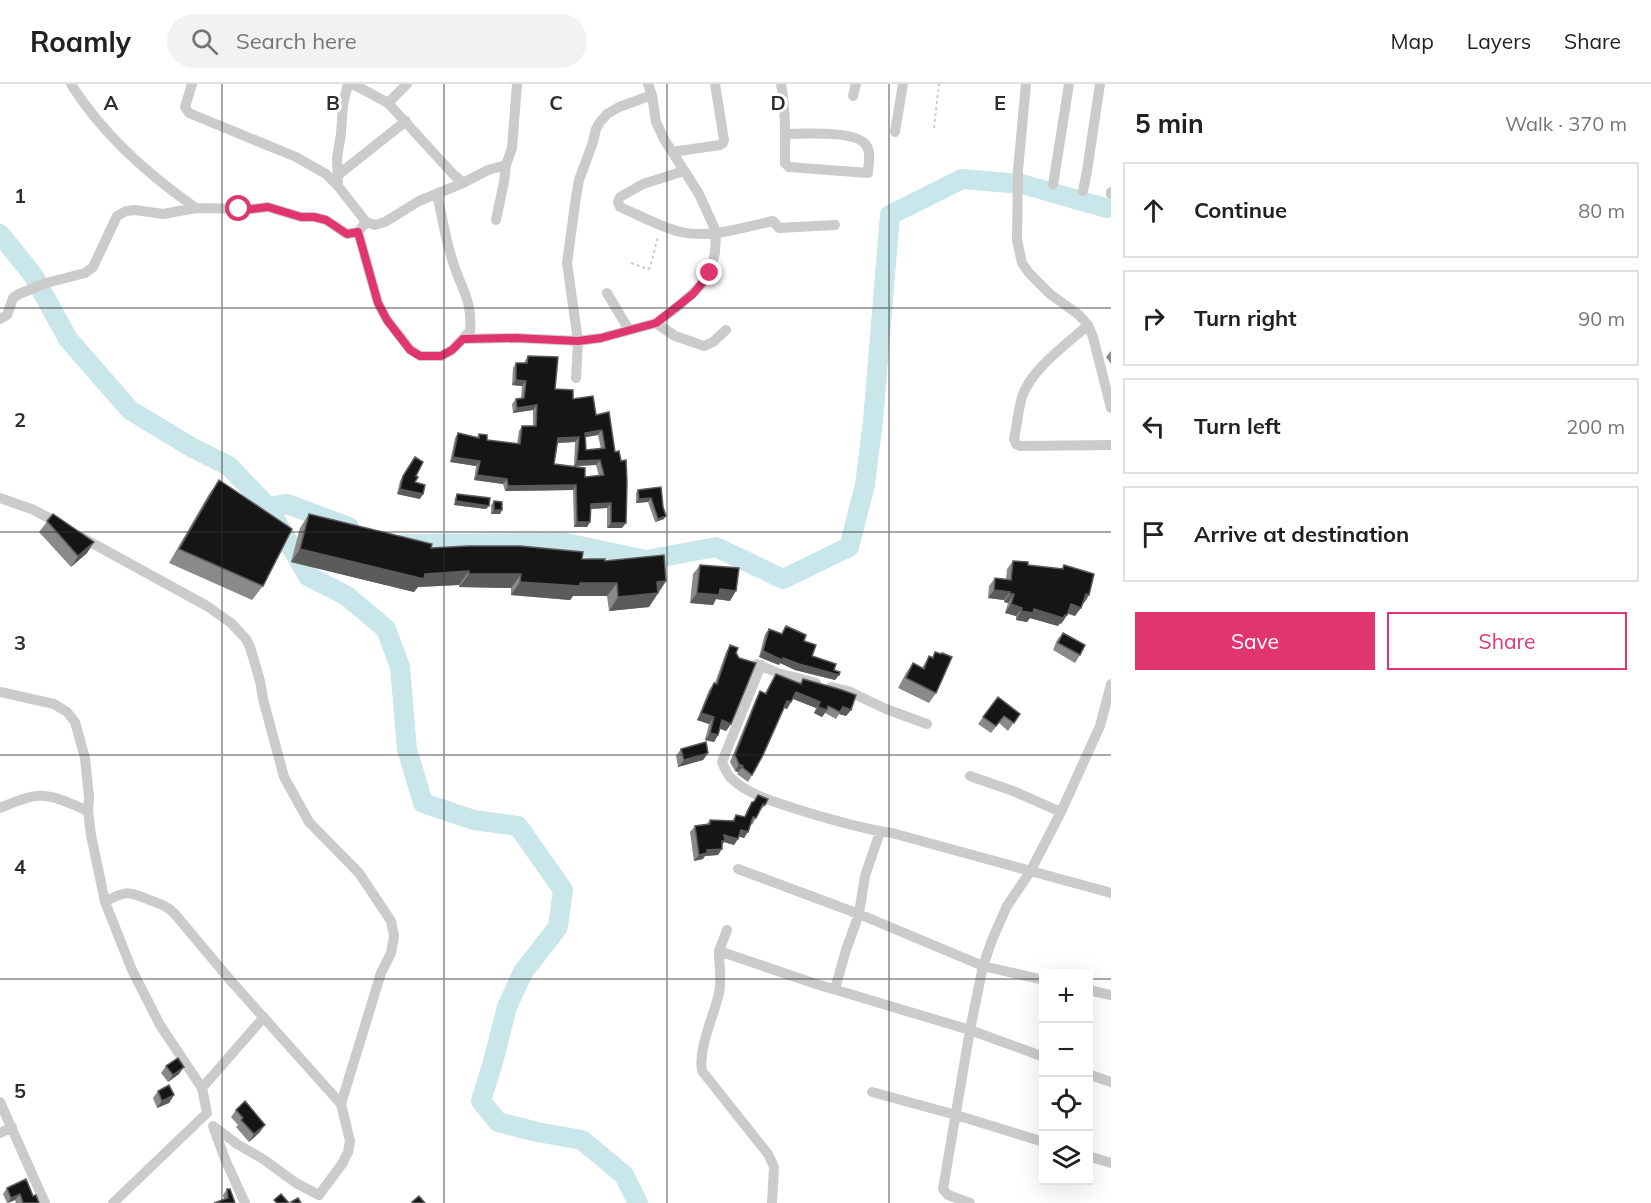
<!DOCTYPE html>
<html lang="en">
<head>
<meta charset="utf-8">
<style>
  :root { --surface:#fff; --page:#f2f2f2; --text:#202124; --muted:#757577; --line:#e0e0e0; --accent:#e0356f }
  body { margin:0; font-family:Mulish,sans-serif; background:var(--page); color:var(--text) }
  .controls { position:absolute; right:18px; bottom:18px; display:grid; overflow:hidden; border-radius:0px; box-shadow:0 6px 24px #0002 }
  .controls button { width:54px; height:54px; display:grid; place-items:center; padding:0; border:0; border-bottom:2px solid var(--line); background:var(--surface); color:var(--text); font:30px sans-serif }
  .stop { position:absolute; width:18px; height:18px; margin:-14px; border:4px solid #e0356f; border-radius:50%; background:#fff }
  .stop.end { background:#e0356f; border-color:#fff; box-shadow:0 2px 6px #0008 }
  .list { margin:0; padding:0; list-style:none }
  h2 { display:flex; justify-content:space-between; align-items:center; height:78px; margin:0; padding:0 24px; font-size:26px }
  h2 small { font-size:20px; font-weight:400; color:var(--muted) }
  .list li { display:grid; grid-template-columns:39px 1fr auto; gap:18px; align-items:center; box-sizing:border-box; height:96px; margin:0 12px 12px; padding:0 12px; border:2px solid var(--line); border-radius:0px }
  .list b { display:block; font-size:22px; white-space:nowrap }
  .list em { font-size:20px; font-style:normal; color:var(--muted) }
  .actions { display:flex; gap:12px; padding:18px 24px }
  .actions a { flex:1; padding:14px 0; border:2px solid var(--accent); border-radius:0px; text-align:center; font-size:21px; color:var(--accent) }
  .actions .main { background:var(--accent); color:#fff }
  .icon { flex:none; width:33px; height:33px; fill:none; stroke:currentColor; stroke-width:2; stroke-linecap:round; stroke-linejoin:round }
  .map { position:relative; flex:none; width:1111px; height:1119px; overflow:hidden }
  header { display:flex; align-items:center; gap:36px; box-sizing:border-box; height:84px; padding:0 30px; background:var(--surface); border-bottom:2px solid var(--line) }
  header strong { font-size:28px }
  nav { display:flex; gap:33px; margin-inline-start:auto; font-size:21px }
  .search { width:420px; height:54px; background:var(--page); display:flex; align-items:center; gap:15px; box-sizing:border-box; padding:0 21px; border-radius:33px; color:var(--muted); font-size:22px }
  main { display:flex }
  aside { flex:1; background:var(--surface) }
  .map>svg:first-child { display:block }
</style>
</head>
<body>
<header>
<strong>Roamly</strong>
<div class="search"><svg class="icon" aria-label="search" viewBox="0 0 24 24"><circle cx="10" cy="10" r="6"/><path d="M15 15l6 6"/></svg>Search here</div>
<nav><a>Map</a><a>Layers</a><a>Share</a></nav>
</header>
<main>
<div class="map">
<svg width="1111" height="1119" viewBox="0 0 1111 1119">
  <rect width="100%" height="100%" fill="#fff"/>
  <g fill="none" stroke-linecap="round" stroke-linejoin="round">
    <path stroke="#c9e6ea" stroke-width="20" d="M0 150 33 191 68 255 130 326 191 363 229 382 268 423 308 492 347 512 386 545 400 583 407 665 423 719 474 736 518 742 563 806 558 843 523 888 507 923 493 978 481 1017 498 1038 537 1048 582 1056 624 1091 638 1119
      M268 423 287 420 349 443
      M403 460 566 459 646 476 716 463 783 495 849 463 865 401 873 337 890 131 962 95 1022 100 1106 124 1111 123"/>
    <path stroke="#cbcbcb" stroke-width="2" stroke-dasharray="3 3" stroke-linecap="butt" d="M934 44 939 0
      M631 179 648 185 650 184 658 152"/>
    <path stroke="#cbcbcb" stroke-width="10" d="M71 0C103 51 147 90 196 124
      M192 0 185 23 189 29 296 73 326 90 338 102
      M348 0 343 20 341 50 337 74 338 102 366 138 375 141 385 138 419 117 463 99 488 86 506 81
      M353 0 388 19 452 89 463 99
      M781 0C786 26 785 53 785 79L789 83 868 89C868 80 872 69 866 61 856 46 803 50 785 50
      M1026 0 1018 86 1017 156 1022 179 1029 189 1050 210 1079 231 1088 241 1093 253 1111 324
      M853 12 856 0
      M388 19 407 0
      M895 48 903 0
      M672 68 720 61 723 59 724 56 715 0
      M684 87 643 100 620 113 618 118 620 123C639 131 660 143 681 148 711 155 744 143 773 137L779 144 835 141
      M338 91 406 37
      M1053 101 1069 0
      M1083 107 1087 87 1100 0
      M1111 110V108
      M496 136 504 98 506 81 512 64 517 0
      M366 138 358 148 378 219 387 236 410 265 420 272H441L452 266 470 247C473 216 460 203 452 175 445 153 442 132 437 110
      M607 209 629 246
      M0 235 7 231 13 214 19 210 46 199 85 189 93 183 117 132 126 127 135 126 163 130 196 124 252 125 268 123 301 133H314L326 136 347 150 358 148
      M656 239 675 252 704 262 713 258 726 246
      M1088 241C1066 261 1031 285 1022 313 1018 327 1017 341 1014 355L1016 360 1020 362 1111 361
      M463 255 516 254 578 257 601 254 656 239 680 221 701 201 710 189 715 169 716 149 714 143 699 110 664 55 656 38 652 11 648 0
      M576 294 578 257 567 179 576 113 579 96 593 58 596 45 600 38 607 30 619 23 652 11
      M0 414 34 426 60 440
      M81 453 207 522 231 539 246 555 250 563 260 597 263 615 284 693 309 738 359 789 391 837 394 852 391 869 381 889 341 1020 350 1057 348 1068 342 1080 319 1111 296 1099 263 1075 237 1060 213 1042
      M757 580 778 589 816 599
      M761 581 722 678C724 683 727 690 731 694 749 713 791 723 816 731 841 738 866 746 892 749L1111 809
      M831 603 848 607 886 625 927 640
      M0 608 54 620 67 628 75 638 85 674 89 713 88 727 91 751 105 818 132 886 160 941 202 1004 264 933
      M970 692 1013 707 1061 728
      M0 724C12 719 24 713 37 712 52 710 74 721 88 727
      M738 785 859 830 983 882 992 856 1007 822 1030 788 1061 728 1100 642 1111 600
      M105 818C124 807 128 807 147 815 159 820 164 820 174 829L231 897 341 1020
      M727 846 719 867 813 899 970 946 1044 973
      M719 867C719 881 722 896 719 909 714 932 698 964 702 987L768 1070 774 1083 772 1119
      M835 905 846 866 859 830 865 792 880 748
      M1088 906 1111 911
      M1088 990 1111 998
      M872 1008 956 1031 1044 1058
      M0 1018 45 1119
      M213 1042 225 1075 245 1119
      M0 1049 12 1043
      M1088 1072 1111 1079
      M113 1119 207 1029 202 1004
      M970 1119 948 1111 943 1105 970 946 983 882 1044 896"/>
  </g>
  <path fill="#8a8a8a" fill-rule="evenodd" d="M1111 267V280L1106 273Z
    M528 272 555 305 573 315 596 331 609 328 622 444H607V424L591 425 590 438 587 443H574L573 406 505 407 503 400 474 396 476 382 450 378 455 354 458 349 477 353 479 350 487 356 517 360 519 347 522 342H533V326L513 329 512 320 516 315H521L522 302 512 301 513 284 516 279H524ZM598 351 601 365 586 366 585 353ZM575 358 574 382 596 381 599 392 585 393 554 380 558 359Z
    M415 373 416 392 415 398 420 415 397 410 400 397Z
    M219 396 263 502 252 516 169 479 209 410Z
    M661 403 664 435 655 438 648 418 636 419V409L638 406Z
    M457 410 486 425 454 421 455 414Z
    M494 417 502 426 500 430H491V421Z
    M53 430 94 458 87 469 71 483 39 448Z
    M309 430 431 464 605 477 666 497 649 523 609 527 607 512H573L570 516 511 511V504L459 503V501L418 503 414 508 291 478 300 444Z
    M1013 477 1028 481 1061 485 1064 481 1089 511 1084 519H1082L1075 532 1068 530 1061 540 1060 539 1058 542 1030 534 1027 538 1016 536V532L1005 529 1008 519 1004 518V516L988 514 989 502 995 494 1006 495 1007 485Z
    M700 481 730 517 716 515 713 521 690 519 693 490Z
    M786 542 804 557 812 572 834 586 839 591 835 596 795 586 780 579 779 581 759 573 765 550 769 545 781 550Z
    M1063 549 1080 571 1075 579 1053 566 1057 556Z
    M730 561 736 569 731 640 726 647 720 645 718 651 714 658 705 656 709 640 697 636 709 606 714 599H715L726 568Z
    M935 568 936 609 929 619 898 604 906 589 913 579 922 584 929 572 932 573Z
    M776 590 800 599 803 595 851 626 846 632 839 630 836 635 825 629 822 633 814 629 816 624 793 615 787 625 784 624 752 691 748 698 737 690 738 688 735 687 730 678 756 614 760 607 765 609 772 596Z
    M998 613 1020 630 1008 647 999 639 991 649 978 640Z
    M681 665 708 669 703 676 678 683 676 672Z
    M758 711 765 721 760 727 752 741 751 740 744 754 739 752 734 761 724 758 718 771 705 772 703 775 694 777 690 748 695 742 707 740 710 736 732 737 736 731 744 733 748 724Z
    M166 982 179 990 168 998 161 989Z
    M158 1007 174 1011 169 1019 157 1024 153 1014Z
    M236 1026 260 1048 249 1058 236 1043 238 1041 231 1033Z
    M7 1104 33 1112 39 1119H16L15 1116 7 1119 3 1110Z
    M227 1105 235 1119 224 1115 223 1111Z"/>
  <path fill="#5b5b5b" d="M516 296 526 297 522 302 512 301Z
    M537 321 533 326 513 329 517 324Z
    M602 346 598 351 581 354 585 349Z
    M579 353 575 358 555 359 558 354Z
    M453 373 480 377 476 382 450 378Z
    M600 376 596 381 574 382 577 377Z
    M477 391 507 395 503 400 474 396Z
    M576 401 573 406 505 407 508 402Z
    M400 405 423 410 420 415 397 410Z
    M651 414 648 418 636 419 639 415Z
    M456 417 489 422 486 425 454 421Z
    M611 419 607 424 588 425 591 420Z
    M494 426H502L500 430H491Z
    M666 432 664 435 655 438 658 435Z
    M577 438H590L587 443H574Z
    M611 439H626L622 444H607Z
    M94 458 87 469 71 483 78 472Z
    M300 465 425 490 469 487 459 501 418 503 414 508 291 478Z
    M469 490H521L511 504 459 503Z
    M666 497 649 523 609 527 618 513 657 498Z
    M520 498 580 499H617L607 512H573L570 516 511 511Z
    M720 505 736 507 730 517 716 515 713 521 690 519 697 509Z
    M994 506 1010 508 1004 516 988 514Z
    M1010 510H1014L1008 519 1004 518Z
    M1086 510 1089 511 1084 519 1080 518Z
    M1011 520 1022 524 1016 532 1005 529Z
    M1071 520 1081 524 1075 532 1065 528Z
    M1034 525 1065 531H1067L1061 540 1060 539 1058 542 1030 534 1027 538 1016 536 1021 527Z
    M763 567 783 574 839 591 835 596 795 586 780 579 779 581 759 573Z
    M796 608 820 618 816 624 791 614Z
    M787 617 791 618 787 625 782 623Z
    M818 623 827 626 822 633 814 629Z
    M843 623 851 626 846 632 839 630Z
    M701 629 714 633 709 640 697 636Z
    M722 636 731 640 726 647 717 643Z
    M710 649 718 651 714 658 705 656Z
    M708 669 703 676 678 683 684 676Z
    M739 680 743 682 738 688 735 687Z
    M741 746 748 748 744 754 737 752Z
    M724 751 738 755 734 761 724 758 720 763H717Z
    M722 765 718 771 705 772 703 775 694 777 699 771 707 766Z
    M184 983 179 990 168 998 173 991Z
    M174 1011 169 1019 157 1024 162 1017Z
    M265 1041 260 1048 249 1058 254 1050Z
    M20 1110 15 1116 8 1119 11 1114Z"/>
  <path fill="#151515" stroke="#5b5b5b" stroke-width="1.5" fill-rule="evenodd" d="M528 272 558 273 555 305 573 306V315L593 312 596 331 609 328 615 368 619 367 621 377 626 376 627 398 626 439H611V419L591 420 590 438H577L576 401 508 402 507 395 477 391 480 377 453 373 458 349 479 354V350L487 351V356L520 360 522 342H536L537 321 517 324 516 315 524 314 526 297 516 296V279H527ZM602 346 605 364 586 366 585 349ZM579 353 577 377 600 376 604 391 585 393V384L554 380 558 354Z
    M415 373 423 378 416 392 418 393 415 398 425 401 423 410 400 405 403 392Z
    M219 396 292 445 263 502 179 465Z
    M661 403 663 423 666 432 658 435 651 414 639 415 638 406Z
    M457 410 490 414 489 422 456 417Z
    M494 417 502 418V426H494Z
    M53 430 94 458 78 472 47 437Z
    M309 430 432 460 431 464 469 462H520L583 468 582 475H605V477L664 471 666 497 657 498 658 509 618 513 617 499H580V502L520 498 521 490H469V487L425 490 424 495 300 465Z
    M1013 477 1028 478V481L1063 485 1064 481 1094 490 1089 511 1086 510 1081 524 1071 520 1067 531H1065L1063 534 1034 525 1033 529 1021 527 1022 524 1011 520 1014 510H1010V508L994 506 995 494 1011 496Z
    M700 481 739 484 736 507 720 505 719 511 697 509Z
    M786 542 806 551 804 557 816 561 812 572 836 580 834 586 840 588 839 591 799 580 783 574 782 576 763 567 769 545 782 550Z
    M1063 549 1085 561 1080 571 1058 559Z
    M730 561 738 564 736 569 739 574 756 579 731 640 722 636 718 651 710 649 714 633 701 629 714 599 717 600Z
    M935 568 941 570 942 569 952 573 936 609 906 594 913 579 924 585 929 572 933 574Z
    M776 590 801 600 803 595 839 605 856 611 851 626 843 623 840 628 828 622 827 626 818 623 820 618 796 608 791 618 787 617 763 671 752 691 742 683 743 682 739 680 735 671 760 607 766 610Z
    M998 613 1020 630 1014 639 1004 632 996 642 983 633Z
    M706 658 708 669 684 676 681 665Z
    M758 711 768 715 765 721 763 720 756 734 753 733 748 748 741 746 738 755 724 751 725 757H722V765L707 766V769L699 771 695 742 710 740V736L734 737 736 731 745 733 752 718H754Z
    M178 974 184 983 173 991 166 982Z
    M169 1001 174 1011 162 1017 158 1007Z
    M245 1017 265 1041 254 1050 241 1036 243 1034 236 1026Z
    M26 1095 33 1112 36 1111 39 1119H23L20 1110 11 1114 7 1104Z
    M227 1105H230L235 1119H214L228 1114Z
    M281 1110 289 1119H277L274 1116Z
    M419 1112 425 1119H413L412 1118Z
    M298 1114 301 1119H292L291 1118Z"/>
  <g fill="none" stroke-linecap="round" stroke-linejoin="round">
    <path stroke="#e0356f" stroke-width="8" d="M239 125H252L268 123 301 133H314L326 136 347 150 358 148 378 219 387 236 410 266 420 272H441L452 266 463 255 516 254 578 257 601 254 656 239 693 210 710 189"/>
  </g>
  <path fill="none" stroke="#2e2e2e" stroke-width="1.5" stroke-opacity="0.55" d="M222 0V1119M444 0V1119M667 0V1119M889 0V1119M0 224H1111M0 448H1111M0 671H1111M0 895H1044M1088 895H1111"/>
  <g font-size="20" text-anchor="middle" font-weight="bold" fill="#2e2e2e" stroke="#fff" stroke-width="6" stroke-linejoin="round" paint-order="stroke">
    <text x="111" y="26">A</text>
    <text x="333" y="26">B</text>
    <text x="556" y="26">C</text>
    <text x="778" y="26">D</text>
    <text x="1000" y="26">E</text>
    <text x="20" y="119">1</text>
    <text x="20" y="343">2</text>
    <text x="20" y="566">3</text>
    <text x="20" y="790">4</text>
    <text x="20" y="1014">5</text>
  </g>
</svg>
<div class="controls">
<button>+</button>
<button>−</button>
<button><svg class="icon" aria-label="locate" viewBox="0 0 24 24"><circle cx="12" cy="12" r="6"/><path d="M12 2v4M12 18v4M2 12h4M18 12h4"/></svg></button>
<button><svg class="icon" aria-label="layers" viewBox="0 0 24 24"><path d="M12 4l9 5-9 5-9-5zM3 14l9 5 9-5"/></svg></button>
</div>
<div class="stop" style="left:239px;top:125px"></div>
<div class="stop end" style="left:710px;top:189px"></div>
</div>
<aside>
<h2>5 min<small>Walk · 370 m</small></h2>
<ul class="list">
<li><svg class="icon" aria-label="ahead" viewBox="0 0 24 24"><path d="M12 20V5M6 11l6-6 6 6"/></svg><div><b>Continue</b></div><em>80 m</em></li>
<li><svg class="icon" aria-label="right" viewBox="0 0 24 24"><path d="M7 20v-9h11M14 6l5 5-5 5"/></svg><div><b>Turn right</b></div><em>90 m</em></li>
<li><svg class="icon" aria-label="left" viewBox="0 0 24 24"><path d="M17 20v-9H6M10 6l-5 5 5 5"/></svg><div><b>Turn left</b></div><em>200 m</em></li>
<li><svg class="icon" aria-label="arrive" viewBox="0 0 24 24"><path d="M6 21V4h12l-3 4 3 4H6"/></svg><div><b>Arrive at destination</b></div></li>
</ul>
<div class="actions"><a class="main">Save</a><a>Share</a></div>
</aside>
</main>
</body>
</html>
